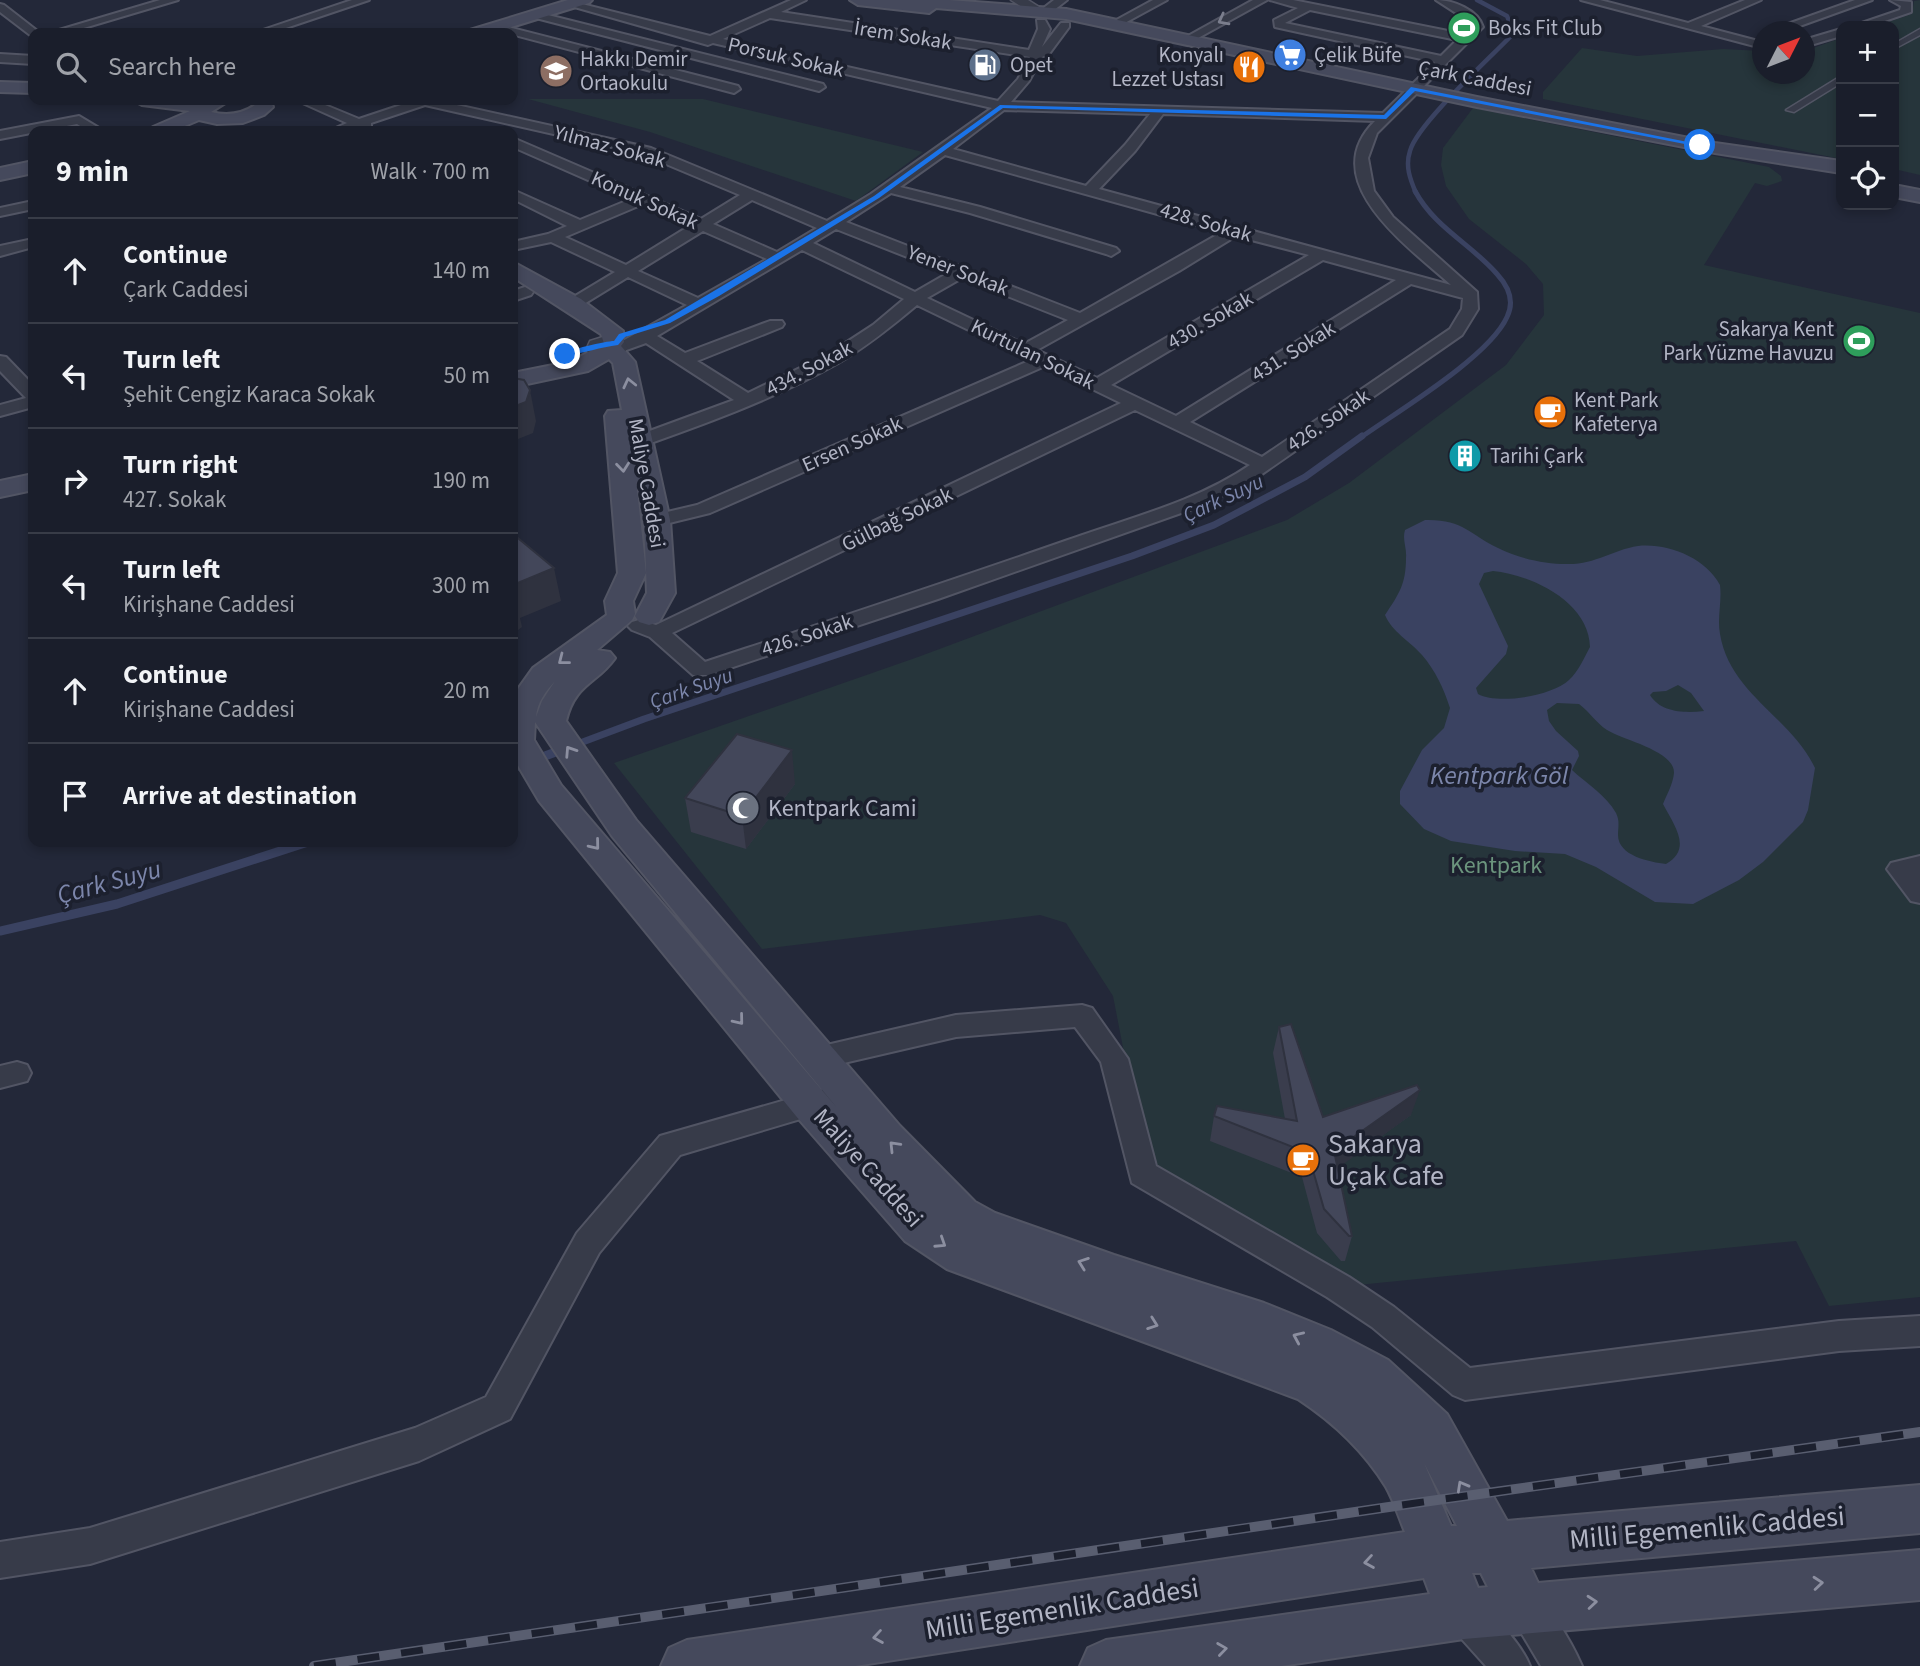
<!DOCTYPE html>
<html lang="en">
<head>
<meta charset="utf-8">
<style>
  :root { --surface:#1a1e2b; --page:#272b37; --text:#f1f3f6; --muted:#9fa2a9; --line:#383c47 }
  body { margin:0; font-family:"Source Sans 3",sans-serif; background:var(--page); color:var(--text) }
  .controls { position:absolute; right:21px; top:21px; display:grid; overflow:hidden; border-radius:14px; box-shadow:0 4px 10px #0003 }
  .controls button { width:63px; height:63px; display:grid; place-items:center; padding:0; border:0; border-bottom:2px solid var(--line); background:var(--surface); color:var(--text); font:35px sans-serif }
  .compass { position:absolute; left:1752px; top:21px; width:63px; height:63px; border-radius:50%; background:var(--surface); box-shadow:0 4px 10px #0003; rotate:48deg }
  .stop { position:absolute; width:21px; height:21px; margin:-16px; border:5px solid #1a73e8; border-radius:50%; background:#fff }
  .stop.end { background:#1a73e8; border-color:#fff; box-shadow:0 2px 7px #0008 }
  .list { margin:0; padding:0; list-style:none }
  h2 { display:flex; justify-content:space-between; align-items:center; height:91px; margin:0; padding:0 28px; font-size:30px }
  h2 small { font-size:23px; font-weight:400; color:var(--muted) }
  .list li { display:grid; grid-template-columns:46px 1fr auto; gap:21px; align-items:center; box-sizing:border-box; height:105px; padding:0 28px; border-top:2px solid var(--line) }
  .list b { display:block; font-size:26px; white-space:nowrap }
  .list p { margin:0; font-size:23px; white-space:nowrap; color:var(--muted) }
  .list em { font-size:23px; font-style:normal; color:var(--muted) }
  .icon { flex:none; width:38px; height:38px; fill:none; stroke:currentColor; stroke-width:2; stroke-linecap:round; stroke-linejoin:round }
  .map { position:relative; flex:none; width:1920px; height:1666px; overflow:hidden }
  .search { position:absolute; background:var(--surface); box-shadow:0 4px 10px #0003; left:28px; top:28px; width:490px; height:77px; display:flex; align-items:center; gap:18px; box-sizing:border-box; padding:0 24px; border-radius:14px; color:var(--muted); font-size:26px }
  .panel { position:absolute; background:var(--surface); box-shadow:0 4px 10px #0003; left:28px; top:126px; width:490px; height:721px; border-radius:14px }
  .map>svg:first-child { display:block }
</style>
</head>
<body>
<div class="map">
<svg width="1920" height="1666" viewBox="0 0 1920 1666">
  <rect width="100%" height="100%" fill="#232839"/>
  <path fill="#26353b" d="M1920 0V175L1894 169V26H1876L1912 14 1914 1Z
    M1841 38V159L1543 99V92L1582 48 1637 56 1723 49 1762 51V74H1804L1805 51Z
    M528 99H703L923 152 856 201 650 132Z
    M1473 108 1769 167 1781 176 1782 181 1767 186 1755 183 1704 265 1920 313V1297L1829 1306 1796 1241 1338 1287 1148 1176 1113 996 1066 923 1040 915 762 949 614 763 918 657 1287 520 1349 483 1506 365 1544 315 1543 284 1526 264 1469 219 1446 186 1441 165 1443 148Z"/>
  <path fill="#3a4261" fill-rule="evenodd" d="M1425 520C1463 519 1469 534 1498 548 1517 558 1545 564 1566 564 1595 565 1612 550 1638 546 1669 543 1705 558 1720 585 1722 602 1717 618 1720 634 1730 694 1790 716 1815 768L1808 810 1803 822 1763 862 1739 880 1693 904 1655 902 1596 867 1565 854 1515 851 1451 841 1424 829 1400 804V791L1422 750 1444 728 1450 708C1444 689 1435 670 1422 655 1410 641 1392 632 1385 615 1399 594 1406 584 1406 558 1407 548 1402 540 1405 530ZM1493 571C1532 575 1589 602 1590 647 1584 658 1578 672 1569 680 1552 696 1498 705 1478 694L1476 688 1506 654 1508 646 1479 584 1484 573ZM1678 685 1691 693 1704 711C1685 713 1661 713 1650 695L1653 692 1666 691ZM1557 703 1579 704C1590 712 1596 723 1607 730 1623 740 1675 751 1674 773 1673 784 1667 794 1663 804 1674 825 1693 849 1666 864 1650 862 1618 856 1618 835 1618 827 1620 821 1616 813 1606 795 1587 784 1572 770L1579 756 1578 751 1556 731 1549 721 1547 710Z"/>
  <g fill="none" stroke-linecap="round" stroke-linejoin="round">
    <path stroke="#3a4261" stroke-width="4.5" d="M1416 193C1410 179 1405 166 1410 151 1417 124 1491 57 1514 33L1507 16 1477 0"/>
    <path stroke="#3a4261" stroke-width="5" d="M1360 438C1398 411 1489 357 1507 317 1515 301 1508 286 1497 274 1471 244 1435 228 1415 191"/>
    <path stroke="#3a4261" stroke-width="7" d="M556 752 644 719 1132 556 1214 525 1305 477 1362 436"/>
    <path stroke="#3a4261" stroke-width="9" d="M513 768 561 750
      M0 931 117 904 308 842"/>
    <defs>
      <path id="pedestrian" d="M1920 29V35L1894 49V44Z
        M1841 76V83L1794 112 1786 110Z"/>
      <path id="minor" d="M160 0H178L67 33H49Z
        M352 0H369L271 33H254Z
        M791 0H806L781 12 1029 50 1038 29 1037 20H1045L1050 29 1042 47 1061 23H1069V27L1049 54 1042 57 1029 81 1011 102 1383 113 1435 62 1275 27 1274 20 1298 8 1270 0H1293L1463 34 1471 26 1470 22 1436 0C1453 0 1478 10 1483 27L1377 133 1368 158 1374 191 1393 217 1477 292 1478 309 1462 335 1249 483 1198 507 938 599 709 675H693L650 637 632 630 628 626 632 622 639 620 656 625 1121 403 1045 366 710 513 657 526 650 524 647 520 650 516 697 505 1031 360 917 305C892 326 866 347 838 363 778 397 713 421 648 444H636L633 440 636 436 734 400 646 343 618 353 610 348 687 305 628 277 579 307H567L565 304 567 301 615 272 551 242 513 250V242L548 234 567 226 513 199V190L580 220 631 199 513 147V138L701 219 740 195 642 154 425 105 371 123V129L329 131 347 123 296 100H313L359 119 416 100H434L651 148 827 221 871 194 992 108 713 43 708 45 564 4 570 1 710 36ZM1310 10 1457 40 1441 56 1285 23ZM770 18 1030 57 1018 79 998 101 723 39ZM1004 110 1150 114 1125 145 1086 186 953 149ZM1163 114 1375 121C1314 181 1409 247 1451 285L1099 189 1135 151ZM945 155 1222 232 1080 313 846 222 891 193 970 213 1106 254 1111 256 1119 251 1116 248 980 207 900 187ZM752 200 817 228 777 252 713 224ZM643 204 691 225 626 265 565 237ZM836 229 948 273 915 292 813 243ZM703 231 767 259 698 298 638 271ZM1236 236 1309 255 1097 378 1037 350 1179 271ZM802 250 904 299 873 325 827 355 748 393 697 361 782 327 784 324 782 321H770L685 353 657 336ZM1323 260 1396 280 1176 416 1111 385ZM962 278 1068 320 1024 344 927 298ZM1411 284 1463 298 1462 309 1450 329 1262 457 1190 422ZM1135 410 1250 465C1196 502 1129 518 1068 540 948 582 826 622 705 662L672 633Z
        M1054 0H1067L1049 14H1041V10Z
        M1153 0H1167L1121 25 1111 23Z
        M1253 0H1267L1189 43 1179 41Z
        M1581 0H1600L1688 23 1745 0H1761L1701 26 1762 42V48Z
        M1855 0H1872L1783 32H1765Z
        M1890 0 1911 2V12L1870 26H1853L1900 10 1901 6Z
        M0 4 4 5 40 33 30 35 0 12Z
        M536 12 823 84 825 87 819 91 532 17 530 15Z
        M496 24 738 86 740 89 734 93 492 29 490 27Z
        M1841 29V36L1804 47V40Z
        M0 54 33 56V64L0 62Z
        M79 116 104 131H88L77 124 0 139V131Z
        M33 201V209L0 216V208Z
        M33 239V247L0 256V246Z
        M525 287 533 292 531 295 513 301V291Z
        M0 356 6 357 33 385V407L0 416V405L26 398 0 371Z
        M1920 856V903L1911 901 1887 869 1891 863Z
        M1082 1005 1092 1008 1128 1059 1156 1166 1349 1277 1394 1307 1470 1368 1839 1321 1920 1316V1346L1839 1351 1465 1400 1453 1395 1372 1327 1327 1297 1132 1183 1101 1062 1075 1027 956 1037 818 1069 808 1066 804 1058 808 1050 818 1047 956 1015Z
        M17 1062 27 1065 31 1073 27 1081 0 1088V1066Z
        M824 1089 834 1093 838 1101 834 1109 680 1155 599 1253 510 1419 419 1461 90 1564 0 1578V1542L90 1528 415 1428 486 1397 577 1233 660 1136Z
        M1524 1589C1547 1598 1572 1643 1582 1666H1541L1506 1607 1511 1594Z
        M1464 1595C1487 1605 1521 1643 1530 1666H1486L1451 1627 1445 1614 1451 1601Z"/>
      <path id="tertiary" d="M1011 0H1028L1047 12 1045 15H1035Z
        M606 336 623 339 628 348C617 361 604 358 589 354L586 350 590 341Z"/>
      <path id="secondary" d="M568 0H592L589 3 492 33H468L470 30Z
        M850 0H949L1066 9 1477 97 1715 143 1841 161V173L1715 153 1477 107 1066 19 936 8 929 13 858 5Z
        M0 82 33 83V93L0 92Z
        M133 100H230L211 112C227 116 242 114 255 105L251 100H271L273 107 264 115 243 123 217 124 199 120 173 131H150L153 127 190 111 142 105Z
        M33 161V173L0 180V168Z
        M1894 185 1920 190V202L1894 197Z
        M513 262 581 299 623 331 624 342 621 346 635 362 670 520 675 593 659 622 649 625 639 622 635 616 647 593 644 520 636 480 646 573 633 601 635 614 632 620 597 650 610 652 615 658C597 684 575 683 566 721L636 820 900 1126 975 1202 995 1213 1114 1255 1264 1303 1331 1330 1388 1360 1447 1414 1507 1521 1920 1485V1533L1531 1568 1538 1583 1920 1550V1600L1464 1639 1281 1666H1080L1088 1648 1106 1640 1430 1594 1424 1578 855 1666H661L669 1648 687 1640 1405 1532C1399 1518 1394 1501 1386 1487 1364 1451 1333 1422 1298 1399L947 1269 905 1241 796 1116 539 801 513 757V696L533 668 607 615 605 601 618 573 605 416 608 411 622 410 613 363 609 359 588 371 513 387V373L573 361 595 348 605 347 601 334 513 277ZM555 681 542 701 536 717C537 703 545 692 555 681ZM535 722 612 836 838 1109 561 785 534 740ZM1424 1463 1457 1526H1451ZM1472 1573H1481L1488 1587 1478 1588Z
        M33 474V490L0 497V481Z"/>
    </defs>
    <use href="#pedestrian" stroke="#525564" stroke-width="3"/>
    <use href="#minor" stroke="#525564" stroke-width="4"/>
    <use href="#tertiary" stroke="#525564" stroke-width="3"/>
    <use href="#secondary" stroke="#525564" stroke-width="4"/>
    <use href="#pedestrian" fill="#373b49" fill-rule="evenodd"/>
    <use href="#minor" fill="#373b49" fill-rule="evenodd"/>
    <use href="#tertiary" fill="#373b49" fill-rule="evenodd"/>
    <use href="#secondary" fill="#45495c" fill-rule="evenodd"/>
    <defs>
      <path id="rail" d="M314 1666 1416 1503 1920 1432"/>
    </defs>
    <use href="#rail" stroke="#595e70" stroke-width="10"/>
    <use href="#rail" stroke="#1c202e" stroke-width="7" stroke-dasharray="22" stroke-linecap="butt"/>
  </g>
  <path fill="#3a3d4d" d="M795 784 746 849 691 832 685 798Z
    M1279 1027 1323 1117 1411 1115 1337 1168 1352 1236 1345 1261H1341L1317 1233 1302 1177 1210 1141 1214 1116 1285 1119 1273 1053Z"/>
  <path fill="#2f323f" d="M530 390 536 421 533 433 513 441V407Z
    M554 568 561 601 520 618 522 627 513 634V585Z
    M792 750 795 784 746 849 742 816Z
    M1420 1090 1411 1115 1327 1176 1334 1151Z"/>
  <path fill="#43475a" stroke="#2f323f" stroke-width="2" d="M513 378 524 380 530 390 526 402 513 407Z
    M513 534 554 568 513 585Z
    M737 734 792 750 742 816 685 798Z
    M1291 1024 1323 1117 1417 1085 1420 1090 1334 1151 1352 1236H1349L1324 1209 1308 1153 1214 1116 1217 1106 1297 1121 1279 1027Z"/>
  <defs><path id="oneway-chevron" d="M-2-3.5L2.5 0L-2 3.5" fill="none" stroke-width="1.6" stroke-linecap="round" stroke-linejoin="round" transform="scale(1.75)"/></defs>
  <use stroke="#7b7e8d" href="#oneway-chevron" transform="translate(1223 20) rotate(152)"/>
  <g stroke="#8c8fa0">
    <use href="#oneway-chevron" transform="translate(629 383) rotate(-103)"/>
    <use href="#oneway-chevron" transform="translate(623 467) rotate(84)"/>
    <use href="#oneway-chevron" transform="translate(563 660) rotate(142)"/>
    <use href="#oneway-chevron" transform="translate(570 751) rotate(-123)"/>
    <use href="#oneway-chevron" transform="translate(595 845) rotate(51)"/>
    <use href="#oneway-chevron" transform="translate(739 1020) rotate(51)"/>
    <use href="#oneway-chevron" transform="translate(894 1146) rotate(-134)"/>
    <use href="#oneway-chevron" transform="translate(941 1243) rotate(33)"/>
    <use href="#oneway-chevron" transform="translate(1083 1263) rotate(-160)"/>
    <use href="#oneway-chevron" transform="translate(1153 1324) rotate(20)"/>
    <use href="#oneway-chevron" transform="translate(1298 1337) rotate(-156)"/>
    <use href="#oneway-chevron" transform="translate(1462 1486) rotate(-119)"/>
    <use href="#oneway-chevron" transform="translate(1369 1562) rotate(171)"/>
    <use href="#oneway-chevron" transform="translate(1818 1583) rotate(-5)"/>
    <use href="#oneway-chevron" transform="translate(1592 1602) rotate(-5)"/>
    <use href="#oneway-chevron" transform="translate(878 1637) rotate(171)"/>
    <use href="#oneway-chevron" transform="translate(1222 1649) rotate(-8)"/>
  </g>
  <path fill="#1a73e8" d="M1411 87 1703 145 1700 147 1415 91 1386 119 1003 108 879 198 719 296 670 323 625 337 618 345C601 347 584 353 565 356L561 354C568 350 606 341 614 341L619 334 665 320 874 196 1000 105 1384 115Z"/>
  <defs>
    <symbol id="stadium-disc" viewBox="-11 -11 22 22"><circle r="9.5" fill="#2e9e5b" stroke="#1c202e"/><path d="M0-5a6.5 5 0 1 0 0 10a6.5 5 0 1 0 0-10ZM-3.5-1.8h7v3.6h-7Z" fill="#fff"/></symbol>
    <symbol id="supermarket-disc" viewBox="-11 -11 22 22"><circle r="9.5" fill="#3f7fe0" stroke="#1c202e"/><path d="M-6-5.5h2.5l.6 2H6L4.5 2H-2.5L-4.4-4H-6ZM-1.5 3.2a1.3 1.3 0 1 0 .1 0ZM3 3.2a1.3 1.3 0 1 0 .1 0Z" fill="#fff"/></symbol>
    <symbol id="fuel-disc" viewBox="-11 -11 22 22"><circle r="9.5" fill="#5c6f8a" stroke="#1c202e"/><path d="M-5.5-6h7V0h2V4h1.3V-2.5L3-4.5l.8-.8L6-3V5H2.5V1h-1V6h-7ZM-4.2-4.7v3.2H.2V-4.7Z" fill="#fff"/></symbol>
    <symbol id="restaurant-disc" viewBox="-11 -11 22 22"><circle r="9.5" fill="#e8710a" stroke="#1c202e"/><path d="M-5-6h1v4h1v-4h1v4h1v-4h1v5L-1.5 .5V6h-2V.5L-5-1ZM5-6V6H3V1.5H1.5Q1.5-4 5-6Z" fill="#fff"/></symbol>
    <symbol id="school-disc" viewBox="-11 -11 22 22"><circle r="9.5" fill="#8d6e63" stroke="#1c202e"/><path d="M0-5L7-2L0 1L-7-2ZM-4 1L0 2.5L4 1V4Q0 6-4 4Z" fill="#fff"/></symbol>
    <symbol id="cafe-disc" viewBox="-11 -11 22 22"><circle r="9.5" fill="#e8710a" stroke="#1c202e"/><path d="M-5.5-4.5H6V0H3Q3 3.5 0 3.5H-2.5Q-5.5 3.5-5.5 0ZM3-3.2v2h1.7v-2ZM-6 4.5H4V6H-6Z" fill="#fff"/></symbol>
    <symbol id="building-disc" viewBox="-11 -11 22 22"><circle r="9.5" fill="#0f9aa8" stroke="#1c202e"/><path d="M-4-6H4V6H1V3H-1V6H-4ZM-2.5-4.3h1.7v1.8h-1.7ZM.8-4.3h1.7v1.8H.8ZM-2.5-1h1.7V.8h-1.7ZM.8-1h1.7V.8H.8Z" fill="#fff"/></symbol>
    <symbol id="mosque-disc" viewBox="-11 -11 22 22"><circle r="9.5" fill="#6b7280" stroke="#1c202e"/><path d="M3.5-4.9A6 6 0 1 0 3.5 4.9A5 5 0 1 1 3.5-4.9Z" fill="#fff"/></symbol>
  </defs>
  <g fill-rule="evenodd">
    <use href="#stadium-disc" x="1445" y="9" width="38" height="38"/>
    <use href="#supermarket-disc" x="1271" y="36" width="38" height="38"/>
    <use href="#fuel-disc" x="966" y="46" width="38" height="38"/>
    <use href="#restaurant-disc" x="1230" y="48" width="38" height="38"/>
    <use href="#school-disc" x="537" y="52" width="38" height="38"/>
    <use href="#stadium-disc" x="1840" y="322" width="38" height="38"/>
    <use href="#cafe-disc" x="1531" y="393" width="38" height="38"/>
    <use href="#building-disc" x="1446" y="437" width="38" height="38"/>
    <use href="#mosque-disc" x="724" y="789" width="38" height="38"/>
    <use href="#cafe-disc" x="1284" y="1141" width="38" height="38"/>
  </g>
  <g text-anchor="middle" dominant-baseline="central" stroke-width="7" stroke-linejoin="round" paint-order="stroke">
    <g font-size="21" fill="#b2b5c5" stroke="#1c202e" text-anchor="start">
      <text x="1488" y="28">Boks Fit Club</text>
      <text x="1224" y="55" text-anchor="end">Konyalı<tspan x="1224" dy="24">Lezzet Ustası</tspan></text>
      <text x="1314" y="55">Çelik Büfe</text>
      <text x="580" y="59">Hakkı Demir<tspan x="580" dy="24">Ortaokulu</tspan></text>
      <text x="1010" y="65">Opet</text>
      <text x="1834" y="329" text-anchor="end">Sakarya Kent<tspan x="1834" dy="24">Park Yüzme Havuzu</tspan></text>
      <text x="1574" y="400">Kent Park<tspan x="1574" dy="24">Kafeterya</tspan></text>
      <text x="1490" y="456">Tarihi Çark</text>
    </g>
    <g font-size="21" fill="#b2b5c5" stroke="#1c202e">
      <text transform="translate(903 35) rotate(9)">İrem Sokak</text>
      <text transform="translate(786 57) rotate(13)">Porsuk Sokak</text>
      <text transform="translate(1475 78) rotate(11)">Çark Caddesi</text>
      <text transform="translate(610 146) rotate(15)">Yılmaz Sokak</text>
      <text transform="translate(645 200) rotate(24)">Konuk Sokak</text>
      <text transform="translate(1206 222) rotate(16)">428. Sokak</text>
      <text transform="translate(958 270) rotate(21)">Yener Sokak</text>
      <text transform="translate(1210 320) rotate(-30)">430. Sokak</text>
      <text transform="translate(1293 351) rotate(-32)">431. Sokak</text>
      <text transform="translate(1033 354) rotate(26)">Kurtulan Sokak</text>
      <text transform="translate(809 368) rotate(-28)">434. Sokak</text>
      <text transform="translate(1328 420) rotate(-34)">426. Sokak</text>
      <text transform="translate(852 444) rotate(-24)">Ersen Sokak</text>
      <text transform="translate(647 483) rotate(80)">Maliye Caddesi</text>
      <text transform="translate(897 519) rotate(-26)">Gülbağ Sokak</text>
      <text transform="translate(807 635) rotate(-18)">426. Sokak</text>
    </g>
    <g font-size="21" font-style="italic" fill="#7c86ab" stroke="#1c202e">
      <text transform="translate(1223 498) rotate(-25)">Çark Suyu</text>
      <text transform="translate(691 688) rotate(-19)">Çark Suyu</text>
    </g>
    <g font-size="24" fill="#b2b5c5" stroke="#1c202e" text-anchor="start">
      <text x="768" y="808">Kentpark Cami</text>
    </g>
    <g font-size="24" fill="#6b947d" stroke="#1c202e">
      <text x="1496" y="865">Kentpark</text>
    </g>
    <g font-size="24" fill="#b2b5c5" stroke="#1c202e">
      <text transform="translate(868 1168) rotate(48)">Maliye Caddesi</text>
    </g>
    <g font-size="26" font-style="italic" fill="#7c86ab" stroke="#1c202e">
      <text x="1499" y="775">Kentpark Göl</text>
      <text transform="translate(109 882) rotate(-15)">Çark Suyu</text>
    </g>
    <g font-size="28" fill="#b2b5c5" stroke="#1c202e" text-anchor="start">
      <text x="1328" y="1144">Sakarya<tspan x="1328" dy="32">Uçak Cafe</tspan></text>
    </g>
    <g font-size="28" fill="#b2b5c5" stroke="#1c202e">
      <text transform="translate(1707 1528) rotate(-5)">Milli Egemenlik Caddesi</text>
      <text transform="translate(1062 1609) rotate(-9)">Milli Egemenlik Caddesi</text>
    </g>
  </g>
</svg>
<div class="controls">
<button>+</button>
<button>−</button>
<button><svg class="icon" aria-label="locate" viewBox="0 0 24 24"><circle cx="12" cy="12" r="6"/><path d="M12 2v4M12 18v4M2 12h4M18 12h4"/></svg></button>
</div>
<svg class="compass" viewBox="-18 -18 36 36"><path d="M0-13l5 13h-10z" fill="#e53935"/><path d="M0 13l5-13h-10z" fill="#9fa2a9"/></svg>
<div class="stop" style="left:1700px;top:145px"></div>
<div class="stop end" style="left:565px;top:354px"></div>
<div class="search"><svg class="icon" aria-label="search" viewBox="0 0 24 24"><circle cx="10" cy="10" r="6"/><path d="M15 15l6 6"/></svg>Search here</div>
<section class="panel">
<h2>9 min<small>Walk · 700 m</small></h2>
<ul class="list">
<li><svg class="icon" aria-label="ahead" viewBox="0 0 24 24"><path d="M12 20V5M6 11l6-6 6 6"/></svg><div><b>Continue</b><p>Çark Caddesi</p></div><em>140 m</em></li>
<li><svg class="icon" aria-label="left" viewBox="0 0 24 24"><path d="M17 20v-9H6M10 6l-5 5 5 5"/></svg><div><b>Turn left</b><p>Şehit Cengiz Karaca Sokak</p></div><em>50 m</em></li>
<li><svg class="icon" aria-label="right" viewBox="0 0 24 24"><path d="M7 20v-9h11M14 6l5 5-5 5"/></svg><div><b>Turn right</b><p>427. Sokak</p></div><em>190 m</em></li>
<li><svg class="icon" aria-label="left" viewBox="0 0 24 24"><path d="M17 20v-9H6M10 6l-5 5 5 5"/></svg><div><b>Turn left</b><p>Kirişhane Caddesi</p></div><em>300 m</em></li>
<li><svg class="icon" aria-label="ahead" viewBox="0 0 24 24"><path d="M12 20V5M6 11l6-6 6 6"/></svg><div><b>Continue</b><p>Kirişhane Caddesi</p></div><em>20 m</em></li>
<li><svg class="icon" aria-label="arrive" viewBox="0 0 24 24"><path d="M6 21V4h12l-3 4 3 4H6"/></svg><div><b>Arrive at destination</b></div></li>
</ul>
</section>
</div>
</body>
</html>
